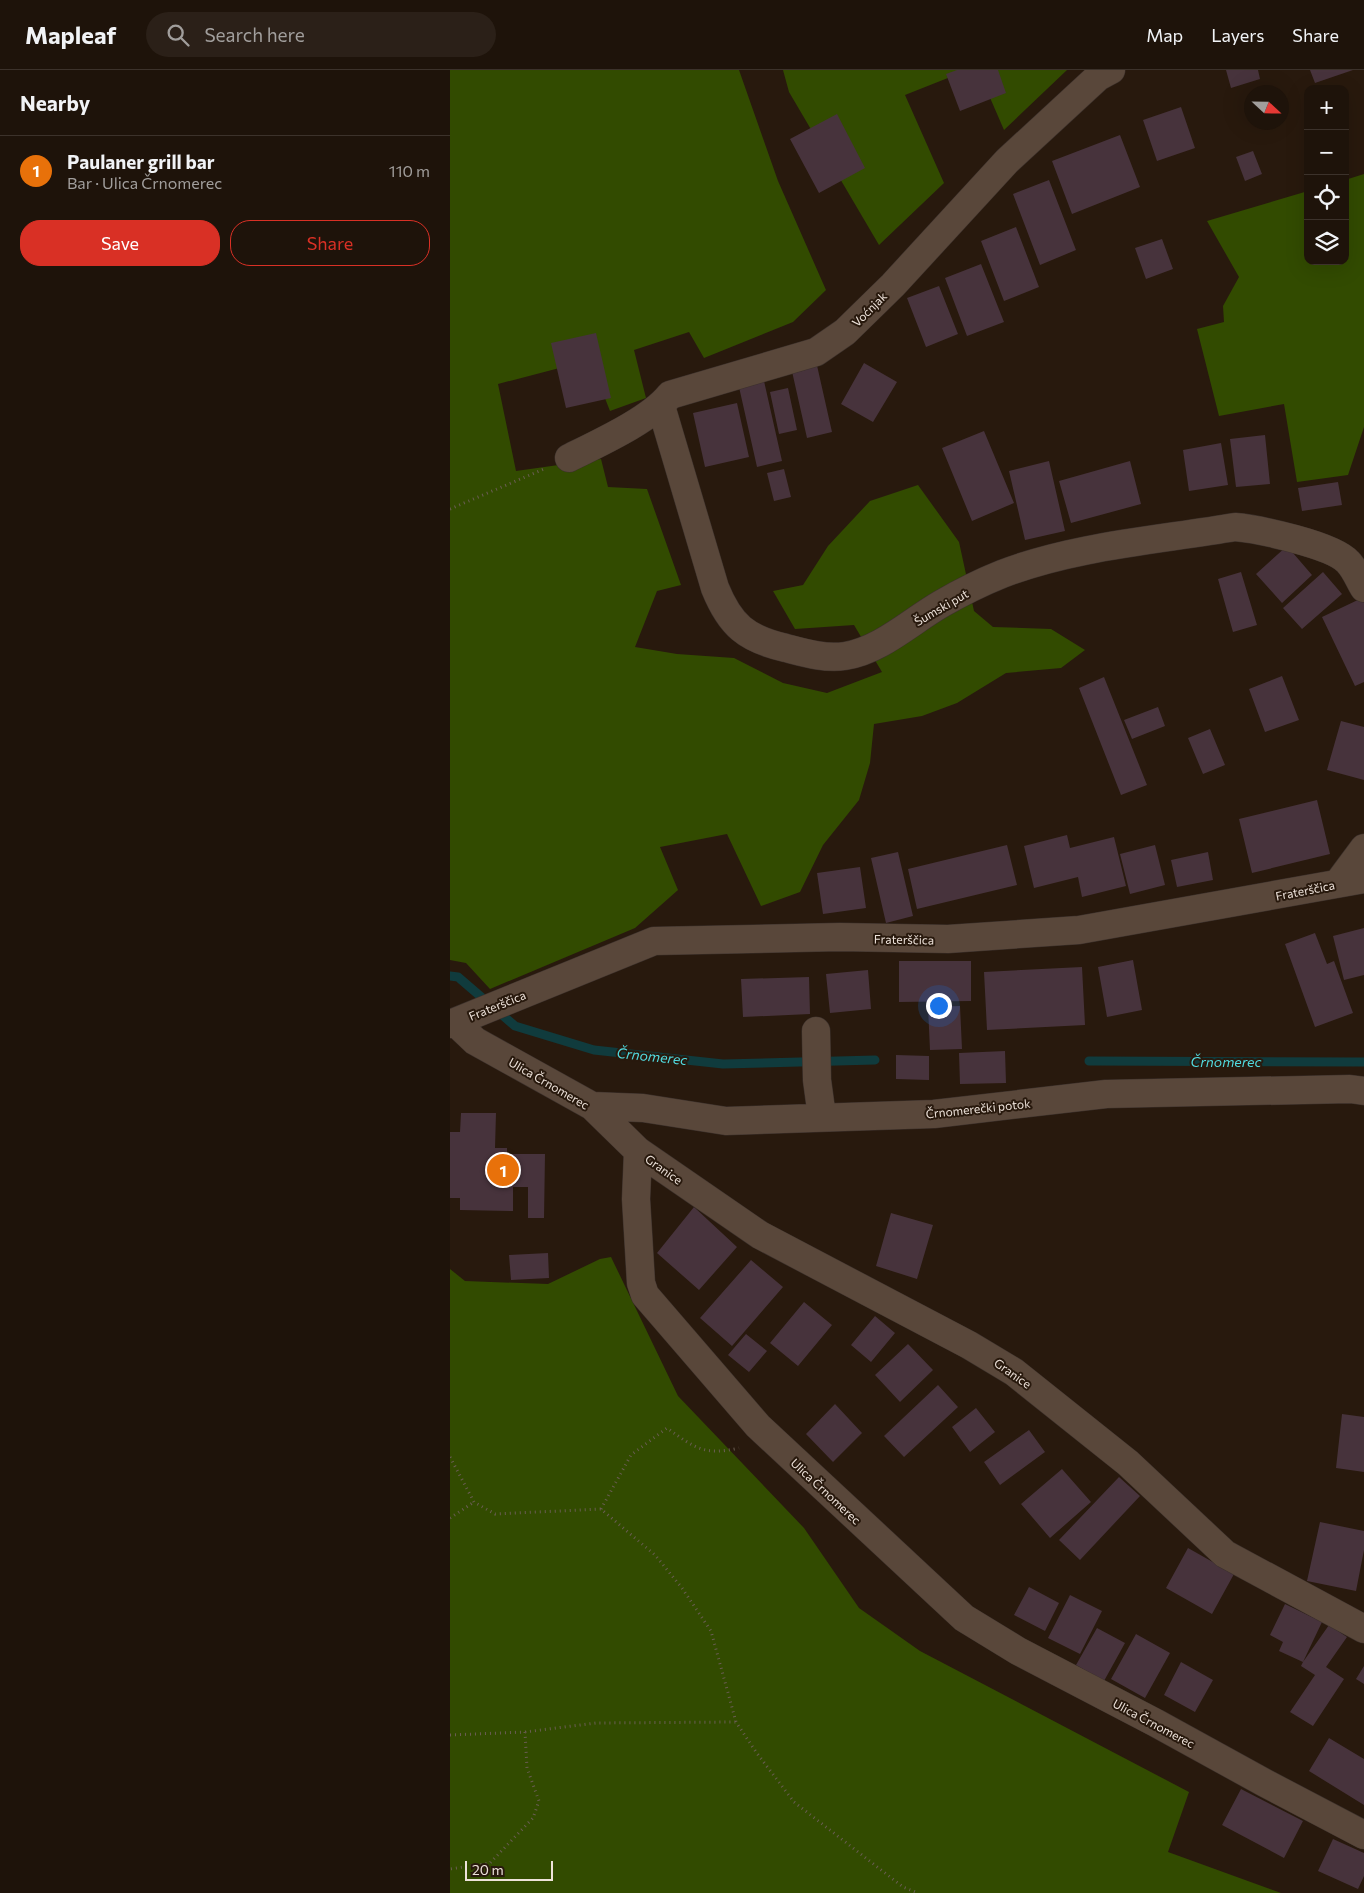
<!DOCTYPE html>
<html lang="en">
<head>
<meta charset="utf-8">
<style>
  :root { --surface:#1e130a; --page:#2b2018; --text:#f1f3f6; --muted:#a19e9c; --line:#3c322b; --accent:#d93025 }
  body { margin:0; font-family:Commissioner,sans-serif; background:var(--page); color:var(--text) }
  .controls { position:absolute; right:15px; top:15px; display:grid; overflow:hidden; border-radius:10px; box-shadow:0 5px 20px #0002 }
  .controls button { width:45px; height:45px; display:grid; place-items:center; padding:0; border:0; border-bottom:1px solid var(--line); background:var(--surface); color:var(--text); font:25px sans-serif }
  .compass { position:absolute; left:794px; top:15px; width:45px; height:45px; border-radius:50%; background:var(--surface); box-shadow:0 5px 20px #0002; rotate:112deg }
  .scale { position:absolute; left:15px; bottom:12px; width:88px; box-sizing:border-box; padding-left:5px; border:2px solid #ede2da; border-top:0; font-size:14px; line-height:18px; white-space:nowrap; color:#ede2da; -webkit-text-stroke:4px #28190d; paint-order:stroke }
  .you { position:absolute; left:488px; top:935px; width:18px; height:18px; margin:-12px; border:4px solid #fff; border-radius:50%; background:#1a73e8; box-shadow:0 0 0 8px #1a73e833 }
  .badge { display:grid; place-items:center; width:32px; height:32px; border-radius:50%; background:var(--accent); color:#fff; font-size:16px; font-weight:700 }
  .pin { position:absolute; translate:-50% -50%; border:2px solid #fff; box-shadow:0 1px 5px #0006 }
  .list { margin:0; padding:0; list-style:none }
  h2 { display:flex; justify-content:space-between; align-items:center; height:65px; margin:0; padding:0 20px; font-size:21px }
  h2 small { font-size:16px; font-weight:400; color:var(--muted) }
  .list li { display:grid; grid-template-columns:32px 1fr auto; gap:15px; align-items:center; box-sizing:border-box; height:70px; padding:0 20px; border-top:1px solid var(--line) }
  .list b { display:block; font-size:19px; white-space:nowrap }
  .list p { margin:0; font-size:16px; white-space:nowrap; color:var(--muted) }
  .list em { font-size:16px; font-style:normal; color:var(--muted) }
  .actions { display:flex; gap:10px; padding:15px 20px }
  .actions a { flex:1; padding:11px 0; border:1px solid var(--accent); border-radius:20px; text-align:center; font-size:18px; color:var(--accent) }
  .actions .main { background:var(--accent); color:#fff }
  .icon { flex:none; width:28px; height:28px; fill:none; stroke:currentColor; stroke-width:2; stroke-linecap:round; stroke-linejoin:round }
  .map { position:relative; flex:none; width:914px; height:1823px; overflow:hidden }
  header { display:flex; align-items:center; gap:30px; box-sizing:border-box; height:70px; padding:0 25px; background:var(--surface); border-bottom:1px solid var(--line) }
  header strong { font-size:24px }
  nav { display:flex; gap:28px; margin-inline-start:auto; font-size:18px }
  .search { width:350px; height:45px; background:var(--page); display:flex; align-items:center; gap:12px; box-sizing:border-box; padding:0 18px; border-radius:28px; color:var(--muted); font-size:19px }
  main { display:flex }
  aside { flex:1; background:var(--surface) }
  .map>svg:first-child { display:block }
</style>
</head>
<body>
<header>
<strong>Mapleaf</strong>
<div class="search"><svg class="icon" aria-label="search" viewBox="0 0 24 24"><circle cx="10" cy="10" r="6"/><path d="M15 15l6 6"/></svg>Search here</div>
<nav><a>Map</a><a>Layers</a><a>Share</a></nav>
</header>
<main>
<aside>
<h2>Nearby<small></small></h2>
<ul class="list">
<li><span class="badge" style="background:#e8710a">1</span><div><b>Paulaner grill bar</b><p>Bar · Ulica Črnomerec</p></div><em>110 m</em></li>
</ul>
<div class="actions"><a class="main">Save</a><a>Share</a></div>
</aside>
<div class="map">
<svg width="914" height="1823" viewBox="0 0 914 1823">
  <rect width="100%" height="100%" fill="#28190d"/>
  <path fill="#324b00" d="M0 0H289L328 111 376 220 343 252 254 288 239 262 184 280 196 328 160 341 140 290 48 314 66 401 151 389 158 417 197 419 231 515 207 521 185 577 227 584 284 588 333 613 377 623 432 602 404 555 345 559 323 521 353 515 378 476 420 431 468 415 509 472 524 541 543 557 601 559 635 580 611 598 556 603 507 633 472 646 424 654 420 693 409 730 373 775 350 822 311 836 277 764 210 777 228 820 185 858 40 919 16 893 0 890Z
    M333 0H518L455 25 494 113 429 175 339 22Z
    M528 0H617L554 60Z
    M914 104V357L898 405 847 412 834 334 769 346 747 259 774 252 773 236 789 207 757 151 858 121V191H895V110Z
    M161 1187 228 1326 354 1458 409 1538 470 1581 739 1722 718 1782 831 1823H0V1199L15 1211 98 1214 150 1189Z"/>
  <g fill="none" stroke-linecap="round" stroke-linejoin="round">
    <path stroke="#103b3d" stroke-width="9" d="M0 906 8 907 65 956 144 980 273 994 425 990
      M639 991 914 992"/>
  </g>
  <path fill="#47333c" d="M507 0H548L556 23 510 41 496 4Z
    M776 0H808L810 9 781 18Z
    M860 0H903L865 13Z
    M731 37 745 78 707 91 693 50Z
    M387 44 415 98 369 123 340 69Z
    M670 65 690 117 622 144 602 91Z
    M803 81 812 104 795 111 786 87Z
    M599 110 626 180 590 195 563 124Z
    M566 157 589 217 554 231 531 171Z
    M712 169 723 199 696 209 685 178Z
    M531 194 554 252 517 266 495 208Z
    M489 216 508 264 476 277 457 228Z
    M146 263 161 328 116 338 101 273Z
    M366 291 382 362 357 368 341 297Z
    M414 293 447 312 423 352 391 334Z
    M314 311 332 391 307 397 289 317Z
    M338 318 347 360 329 364 320 322Z
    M287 333 299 387 255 397 243 343Z
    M534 361 564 433 522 451 492 378Z
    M815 365 820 414 786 417 780 369Z
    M771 373 778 415 739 421 733 380Z
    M599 391 615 461 575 470 559 401Z
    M680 391 691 434 621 453 609 411Z
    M334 399 341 427 324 431 317 403Z
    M888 412 892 435 852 441 848 418Z
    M837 476 862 505 832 533 806 504Z
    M791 502 807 555 783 562 768 509Z
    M873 502 892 524 852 559 833 538Z
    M912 528 914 533V612L905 616 872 547Z
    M832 606 849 650 815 662 799 619Z
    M654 607 697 715 671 725 629 618Z
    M708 637 715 656 682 669 674 650Z
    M891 651 914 657V710L877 700Z
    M760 659 775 695 753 704 738 668Z
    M867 730 880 784 802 803 789 749Z
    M617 765 620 778 664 767 676 816 632 827 628 807 584 818 574 776Z
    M557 775 567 815 467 839 458 799Z
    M705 775 715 815 680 824 670 784Z
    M448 782 463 846 436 853 421 788Z
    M758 782 763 810 727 817 721 790Z
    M410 797 416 838 373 844 367 803Z
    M914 858V905L894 910 883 866Z
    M865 863 877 894 884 891 903 943 865 957 835 874Z
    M683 890 692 940 657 947 648 897Z
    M449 891H521V931L449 932Z
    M632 897 635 955 537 960 534 902Z
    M418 900 421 939 380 943 376 904Z
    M359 907 360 944 293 947 291 909Z
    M510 936 512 979 480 980 478 937Z
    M555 981 556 1013 510 1014 509 983Z
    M446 985 479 986V1010L446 1009Z
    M11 1043H46L45 1078H57V1084H95L94 1148H78V1117H63V1141L10 1140V1128H0V1062H10Z
    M244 1137 287 1177 249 1220 207 1183Z
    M441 1143 483 1155 467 1209 426 1196Z
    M98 1183 99 1208 61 1210 59 1185Z
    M301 1190 333 1217 282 1276 250 1248Z
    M354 1232 382 1255 348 1296 320 1273Z
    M425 1246 445 1263 421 1292 401 1275Z
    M296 1264 317 1281 299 1302 278 1285Z
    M458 1274 483 1300 450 1332 425 1305Z
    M488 1315 508 1337 454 1387 434 1366Z
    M385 1334 412 1363 383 1392 356 1364Z
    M526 1338 545 1362 520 1382 502 1357Z
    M892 1344 914 1347V1402L886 1398Z
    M579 1360 595 1382 550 1415 534 1392Z
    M612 1399 641 1432 600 1468 571 1434Z
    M669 1407 690 1426 630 1490 609 1470Z
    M870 1452 914 1461V1480L906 1521 857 1511Z
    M738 1478 784 1504 762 1544 716 1518Z
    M579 1517 609 1533 595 1561 564 1545Z
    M620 1525 652 1541 630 1584 598 1568Z
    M835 1534 872 1552 853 1592 879 1555 897 1567 876 1597 894 1609 863 1656 840 1642 865 1605 851 1596 853 1592 829 1581 833 1572 820 1565Z
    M647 1558 675 1573 654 1611 626 1595Z
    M686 1564 720 1583 695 1628 661 1609Z
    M731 1592 763 1610 745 1642 714 1625Z
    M914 1596V1614L906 1609Z
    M879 1668 914 1689V1735L859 1701Z
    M791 1719 853 1751 834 1788 772 1755Z
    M883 1769 914 1783V1806L908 1819 868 1801Z"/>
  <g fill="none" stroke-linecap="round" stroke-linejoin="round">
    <defs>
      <path id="minor" d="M211 336 265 518C280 555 296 569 336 578 355 583 375 589 395 586 431 580 460 552 491 534 510 523 532 512 552 504 624 476 709 470 785 457 808 459 883 475 898 492 905 499 909 510 914 518
        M119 388C149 373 200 350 220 325L366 282 395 262 443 215 557 91 648 7 661 0
        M888 813 914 778
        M5 952 25 971 142 1036 188 1081 186 1129 191 1213 195 1225 308 1356 514 1548 568 1581 706 1653 815 1713 914 1765
        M0 954 204 871 390 867 498 869 629 860 914 809
        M366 961 367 1010 372 1047
        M142 1036 193 1038 276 1051 484 1044 656 1024 900 1019 914 1021
        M188 1081 310 1165 519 1275 564 1302 678 1393 775 1484 914 1559"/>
    </defs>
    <use href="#minor" stroke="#3c312c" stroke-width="29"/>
    <path stroke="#6a5d52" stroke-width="3" stroke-dasharray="1 4" stroke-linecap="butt" d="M0 439 94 399
      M0 1387 24 1432 45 1444 151 1439 205 1485 232 1518 261 1561 286 1652 306 1682 344 1732 453 1817 468 1823
      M151 1439 181 1385 217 1358C245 1378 254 1386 289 1378
      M0 1448 24 1432
      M75 1662 146 1653 286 1652
      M0 1665 75 1662 77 1698 89 1731 83 1748 40 1793 0 1799"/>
    <use href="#minor" stroke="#59473a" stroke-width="28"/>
  </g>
  <g text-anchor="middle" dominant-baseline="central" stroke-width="4" stroke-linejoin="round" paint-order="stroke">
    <g font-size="12" fill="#ede2da" stroke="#28190d">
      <text transform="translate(419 239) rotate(-45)">Voćnjak</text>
      <text transform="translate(491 537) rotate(-30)">Šumski put</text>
      <text transform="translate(855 820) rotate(-11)">Fraterščica</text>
      <text transform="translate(454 869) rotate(1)">Fraterščica</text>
      <text transform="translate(47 935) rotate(-22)">Fraterščica</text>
      <text transform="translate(99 1013) rotate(30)">Ulica Črnomerec</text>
      <text transform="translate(528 1038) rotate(-6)">Črnomerečki potok</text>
      <text transform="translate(214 1099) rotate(35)">Granice</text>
      <text transform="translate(563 1303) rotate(35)">Granice</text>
      <text transform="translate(376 1421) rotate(43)">Ulica Črnomerec</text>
      <text transform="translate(704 1653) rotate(28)">Ulica Črnomerec</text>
    </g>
    <g font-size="14" font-style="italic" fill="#51dadf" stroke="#28190d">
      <text transform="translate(202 986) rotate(6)">Črnomerec</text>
      <text x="776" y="991">Črnomerec</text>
    </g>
  </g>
</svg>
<div class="controls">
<button>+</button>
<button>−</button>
<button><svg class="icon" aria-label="locate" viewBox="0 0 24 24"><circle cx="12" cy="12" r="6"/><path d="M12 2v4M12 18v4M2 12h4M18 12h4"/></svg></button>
<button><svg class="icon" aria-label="layers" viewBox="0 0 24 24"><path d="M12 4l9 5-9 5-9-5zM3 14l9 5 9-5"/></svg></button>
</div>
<svg class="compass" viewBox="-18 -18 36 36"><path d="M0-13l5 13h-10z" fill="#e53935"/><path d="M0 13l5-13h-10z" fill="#a19e9c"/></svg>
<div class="scale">20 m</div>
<div class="you"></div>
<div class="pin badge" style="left:53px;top:1100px;background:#e8710a">1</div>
</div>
</main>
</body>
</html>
